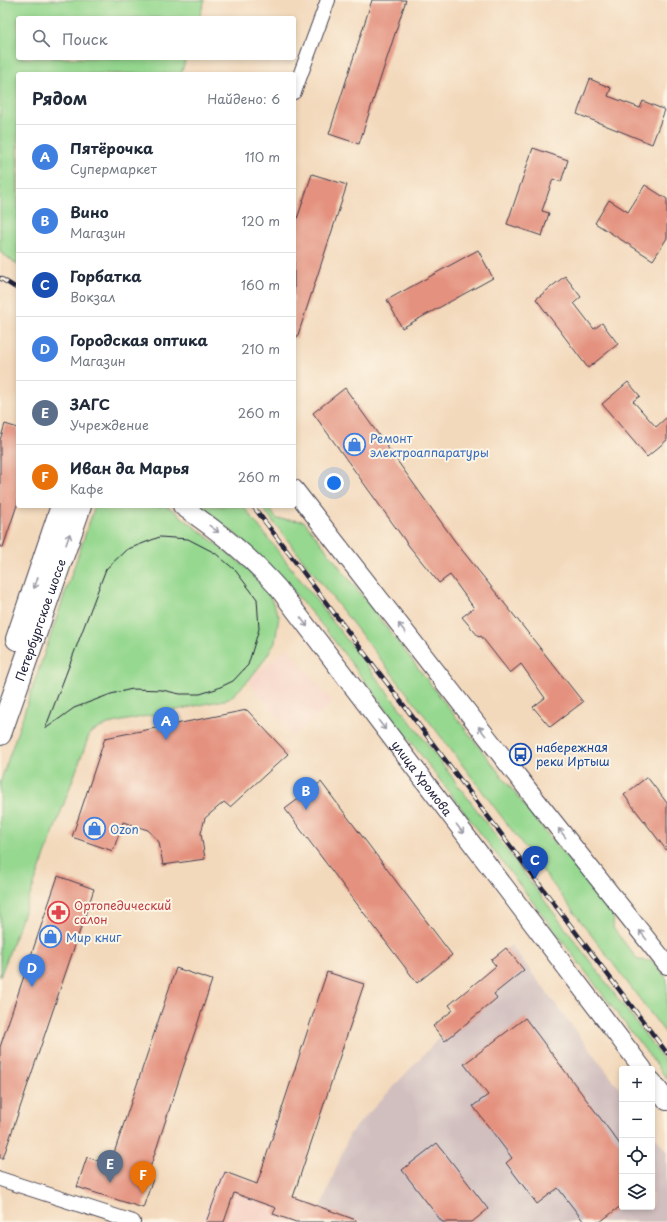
<!DOCTYPE html>
<html lang="ru">
<head>
<meta charset="utf-8">
<style>
  :root { --surface:#fff; --page:#f2f2f3; --text:#1f2937; --muted:#747a83; --line:#e0e1e3; --accent:#1f6fb2 }
  body { margin:0; font-family:"Playpen Sans",sans-serif; background:var(--page); color:var(--text) }
  .controls { position:absolute; right:12px; bottom:12px; display:grid; overflow:hidden; border-radius:4px; box-shadow:0 2px 6px #0003 }
  .controls button { width:36px; height:36px; display:grid; place-items:center; padding:0; border:0; border-bottom:1px solid var(--line); background:var(--surface); color:var(--text); font:20px sans-serif }
  .you { position:absolute; left:334px; top:483px; width:14px; height:14px; margin:-10px; border:3px solid #fff; border-radius:50%; background:#1a73e8; box-shadow:0 0 0 6px #1a73e833 }
  .badge { display:grid; place-items:center; width:26px; height:26px; border-radius:50%; background:var(--accent); color:#fff; font-size:13px; font-weight:700 }
  .pin { position:absolute; translate:-50% -33px; filter:drop-shadow(0 1px 2px #0008) }
  .pin::after { content:''; position:absolute; top:21px; width:14px; height:12px; background:inherit; clip-path:polygon(0 0,100% 0,50% 100%) }
  .list { margin:0; padding:0; list-style:none }
  h2 { display:flex; justify-content:space-between; align-items:center; height:52px; margin:0; padding:0 16px; font-size:17px }
  h2 small { font-size:13px; font-weight:400; color:var(--muted) }
  .list li { display:grid; grid-template-columns:26px 1fr auto; gap:12px; align-items:center; box-sizing:border-box; height:64px; padding:0 16px; border-top:1px solid var(--line) }
  .list b { display:block; font-size:15px; white-space:nowrap }
  .list p { margin:0; font-size:13px; white-space:nowrap; color:var(--muted) }
  .list em { font-size:13px; font-style:normal; color:var(--muted) }
  .icon { flex:none; width:22px; height:22px; fill:none; stroke:currentColor; stroke-width:2; stroke-linecap:round; stroke-linejoin:round }
  .map { position:relative; flex:none; width:667px; height:1222px; overflow:hidden }
  .search { position:absolute; background:var(--surface); box-shadow:0 2px 6px #0003; left:16px; top:16px; width:280px; height:44px; display:flex; align-items:center; gap:10px; box-sizing:border-box; padding:0 14px; border-radius:4px; color:var(--muted); font-size:15px }
  .panel { position:absolute; background:var(--surface); box-shadow:0 2px 6px #0003; left:16px; top:72px; width:280px; height:436px; border-radius:4px }
  .map>svg:first-child { display:block }
</style>
</head>
<body>
<div class="map">
<svg width="667" height="1222" viewBox="0 0 667 1222">
  <rect width="100%" height="100%" fill="#fcf5e5"/>
  <filter id="ink" filterUnits="userSpaceOnUse"><feTurbulence type="fractalNoise" baseFrequency=".025" numOctaves="2"/><feDisplacementMap in="SourceGraphic" scale="8" xChannelSelector="R" yChannelSelector="G"/><feConvolveMatrix kernelMatrix="1 2 1 2 8 2 1 2 1" color-interpolation-filters="sRGB"/></filter>
  <filter id="wash" filterUnits="userSpaceOnUse"><feTurbulence type="fractalNoise" baseFrequency=".012" numOctaves="4" result="noise"/><feDisplacementMap in="SourceGraphic" scale="16" xChannelSelector="R" yChannelSelector="G"/><feGaussianBlur stdDeviation="0.9" result="paint"/><feColorMatrix in="noise" values="0 0 0 0 0 0 0 0 0 0 0 0 0 0 0 0 0 1.4 0 .05"/><feComposite in="paint" operator="in"/></filter>
  <g filter="url(#wash)">
    <rect width="100%" height="100%" fill="#f3d9bc"/>
    <path fill="#f6d1c5" d="M287 648 333 703 293 736 248 681Z
      M219 1169 361 1222H201Z"/>
    <path fill="#d1bfbf" d="M511 945 622 1092V1207H652V1132L667 1152V1222H361L321 1207 350 1133 441 1036 433 1026 453 1010 449 1005 496 967 491 960Z"/>
    <path fill="#96d890" stroke="#5c7d66" d="M0 0H205L199 18H18V58H186L181 74H18V265L0 252Z
      M95 506H166L173 510 247 568 268 593 279 616 275 643 262 663 248 681 229 699 108 724 90 733 0 977V783Z
      M199 506H243L416 729 667 1064V1079L326 630 280 576 239 537Z
      M261 506H267L277 519 304 521 535 819 614 915 613 928 638 960 653 961 667 979V1035L439 734Z"/>
    <g id="blocks">
      <path fill="#e4927f" d="M372 0H406L359 144 329 134Z
        M590 79 611 88 608 96 640 108 643 101 665 110 652 144 577 114Z
        M533 148 568 160 561 182 553 179 542 211 549 213 542 236 507 224Z
        M312 174 347 185 297 338H294V228Z
        M645 185 667 199V238L653 260 595 223 609 200 628 212Z
        M478 250 493 278 402 328 387 300Z
        M565 276 581 297 574 303 594 329 602 323 618 344 588 368 536 299Z
        M628 382 640 396 633 401 656 427 667 417V440L647 457 602 404Z
        M345 388 454 540 583 702 550 727 533 707 545 698 521 664 510 673 481 636 479 637 462 617 474 608 450 575 439 583 409 546 313 413Z
        M5 424 18 428V502L3 547H0V440Z
        M247 710 288 754 230 807 224 802 205 818 201 833 205 859 163 865 159 842 148 830 123 822 113 851 72 837 105 738Z
        M647 777 667 803V851L624 795Z
        M321 782 452 955 417 983 285 809Z
        M58 876 94 889 3 1158H0V1047Z
        M506 948 524 970 494 994 497 998 445 1041 433 1026 453 1010 449 1005 496 966 491 960Z
        M176 968 212 980 147 1177 153 1179 143 1208 77 1187 87 1157 110 1165Z
        M327 972 364 984 293 1197 356 1220V1222H296L273 1214 276 1208 234 1193 224 1222H206L225 1172 257 1184Z
        M525 1018 622 1147V1205L600 1222H584L558 1188 537 1204 506 1163 512 1158 473 1106 488 1095 464 1064Z
        M437 1143 488 1209 472 1222H442L402 1170Z"/>
    </g>
  </g>
  <g filter="url(#ink)">
    <use href="#blocks" fill-opacity="0" stroke="#413d4e" stroke-width="1"/>
    <g fill="none" stroke-linecap="round" stroke-linejoin="round">
      <defs>
        <path id="minor" d="M294 92 328 0
          M0 1179 133 1222"/>
        <g id="tertiary">
          <path d="M294 489 536 800 667 965"/>
          <path id="s1" d="M182 506C218 531 249 555 278 588L643 1069"/>
          <path d="M652 1081 667 1101"/>
        </g>
        <g id="primary">
          <path d="M17 639 62 506"/>
          <path id="s2" d="M0 734 80 506"/>
        </g>
      </defs>
      <use href="#minor" stroke="#413d4e" stroke-width="16"/>
      <use href="#tertiary" stroke="#413d4e" stroke-width="20"/>
      <use href="#primary" stroke="#413d4e" stroke-width="24"/>
      <use href="#minor" stroke="#fff" stroke-width="14"/>
      <use href="#tertiary" stroke="#fff" stroke-width="18"/>
      <use href="#primary" stroke="#fff" stroke-width="22"/>
      <path stroke="#22223b" stroke-width="1" d="M160 537 188 539 215 553 235 570 257 599 259 629 248 665 233 681 216 689 200 694H180L162 690 132 689 111 694 74 708 45 729 106 569 126 550Z"/>
      <defs>
        <path id="rail" d="M0 278 18 289
          M253 506 667 1053"/>
      </defs>
      <use href="#rail" stroke="#22223b" stroke-width="4.5"/>
      <use href="#rail" stroke="#fcf5e5" stroke-width="3" stroke-dasharray="9" stroke-linecap="butt"/>
    </g>
    <defs><path id="oneway-shaft" d="M-6 0H5M1.5-3L5.5 0L1.5 3" fill="none" stroke-width="1.6" stroke-linecap="round" stroke-linejoin="round"/></defs>
    <g stroke="#9c9ca7">
      <use href="#oneway-shaft" transform="translate(214 529) rotate(36)"/>
      <use href="#oneway-shaft" transform="translate(68 539) rotate(-71)"/>
      <use href="#oneway-shaft" transform="translate(36 583) rotate(109)"/>
      <use href="#oneway-shaft" transform="translate(304 622) rotate(53)"/>
      <use href="#oneway-shaft" transform="translate(402 628) rotate(-128)"/>
      <use href="#oneway-shaft" transform="translate(382 725) rotate(53)"/>
      <use href="#oneway-shaft" transform="translate(482 731) rotate(-128)"/>
      <use href="#oneway-shaft" transform="translate(460 829) rotate(53)"/>
      <use href="#oneway-shaft" transform="translate(562 833) rotate(-128)"/>
      <use href="#oneway-shaft" transform="translate(643 935) rotate(-128)"/>
    </g>
  </g>
  <defs>
    <symbol id="shop-ring" viewBox="-11 -11 22 22"><circle r="9.5" fill="#fcf5e5" stroke="#3f7fe0" stroke-width="1.5"/><path d="M-5-2.5h2.3a2.7 3.5 0 0 1 5.4 0H5L5.5 6h-11ZM-1.5-2.5h3a1.5 2.3 0 0 0-3 0Z" fill="#3f7fe0"/></symbol>
    <symbol id="bus-ring" viewBox="-11 -11 22 22"><circle r="9.5" fill="#fcf5e5" stroke="#1a4fb4" stroke-width="1.5"/><path d="M-5-6H5V4H4V6H2V4H-2V6H-4V4H-5ZM-3.5-4V0h7V-4ZM-3.5 1.2v1.5H-2V1.2ZM2 1.2v1.5H3.5V1.2Z" fill="#1a4fb4"/></symbol>
    <symbol id="pharmacy-ring" viewBox="-11 -11 22 22"><circle r="9.5" fill="#fcf5e5" stroke="#e0444e" stroke-width="1.5"/><path d="M-2-6h4v4h4v4h-4v4h-4v-4h-4v-4h4Z" fill="#e0444e"/></symbol>
  </defs>
  <g fill-rule="evenodd">
    <use href="#shop-ring" x="342" y="432" width="25" height="25"/>
    <use href="#bus-ring" x="508" y="742" width="25" height="25"/>
    <use href="#shop-ring" x="82" y="816" width="25" height="25"/>
    <use href="#pharmacy-ring" x="46" y="900" width="25" height="25"/>
    <use href="#shop-ring" x="38" y="924" width="25" height="25"/>
  </g>
  <g text-anchor="middle" dominant-baseline="central" stroke-width="4" stroke-linejoin="round" paint-order="stroke">
    <g font-size="12" fill="#366cbe" stroke="#fcf5e5" text-anchor="start">
      <text x="370" y="438">Ремонт<tspan x="370" dy="14">электроаппаратуры</tspan></text>
      <text x="110" y="829">Ozon</text>
      <text x="66" y="937">Мир книг</text>
    </g>
    <g font-size="12" fill="#22223b" stroke="#fcf5e5">
      <text stroke="none"><textPath href="#s2" startOffset="121">Петербургское шоссе</textPath></text>
      <text stroke="none"><textPath href="#s1" startOffset="365">улица Хромова</textPath></text>
    </g>
    <g font-size="12" fill="#164399" stroke="#fcf5e5" text-anchor="start">
      <text x="536" y="747">набережная<tspan x="536" dy="14">реки Иртыш</tspan></text>
    </g>
    <g font-size="12" fill="#be3a42" stroke="#fcf5e5" text-anchor="start">
      <text x="74" y="905">Ортопедический<tspan x="74" dy="14">салон</tspan></text>
    </g>
  </g>
</svg>
<div class="controls">
<button>+</button>
<button>−</button>
<button><svg class="icon" aria-label="locate" viewBox="0 0 24 24"><circle cx="12" cy="12" r="6"/><path d="M12 2v4M12 18v4M2 12h4M18 12h4"/></svg></button>
<button><svg class="icon" aria-label="layers" viewBox="0 0 24 24"><path d="M12 4l9 5-9 5-9-5zM3 14l9 5 9-5"/></svg></button>
</div>
<div class="you"></div>
<div class="pin badge" style="left:166px;top:740px;background:#3f7fe0">A</div>
<div class="pin badge" style="left:306px;top:810px;background:#3f7fe0">B</div>
<div class="pin badge" style="left:535px;top:879px;background:#1a4fb4">C</div>
<div class="pin badge" style="left:32px;top:987px;background:#3f7fe0">D</div>
<div class="pin badge" style="left:110px;top:1183px;background:#5c6f8a">E</div>
<div class="pin badge" style="left:143px;top:1194px;background:#e8710a">F</div>
<div class="search"><svg class="icon" aria-label="search" viewBox="0 0 24 24"><circle cx="10" cy="10" r="6"/><path d="M15 15l6 6"/></svg>Поиск</div>
<section class="panel">
<h2>Рядом<small>Найдено: 6</small></h2>
<ul class="list">
<li><span class="badge" style="background:#3f7fe0">A</span><div><b>Пятёрочка</b><p>Супермаркет</p></div><em>110 m</em></li>
<li><span class="badge" style="background:#3f7fe0">B</span><div><b>Вино</b><p>Магазин</p></div><em>120 m</em></li>
<li><span class="badge" style="background:#1a4fb4">C</span><div><b>Горбатка</b><p>Вокзал</p></div><em>160 m</em></li>
<li><span class="badge" style="background:#3f7fe0">D</span><div><b>Городская оптика</b><p>Магазин</p></div><em>210 m</em></li>
<li><span class="badge" style="background:#5c6f8a">E</span><div><b>ЗАГС</b><p>Учреждение</p></div><em>260 m</em></li>
<li><span class="badge" style="background:#e8710a">F</span><div><b>Иван да Марья</b><p>Кафе</p></div><em>260 m</em></li>
</ul>
</section>
</div>
</body>
</html>
